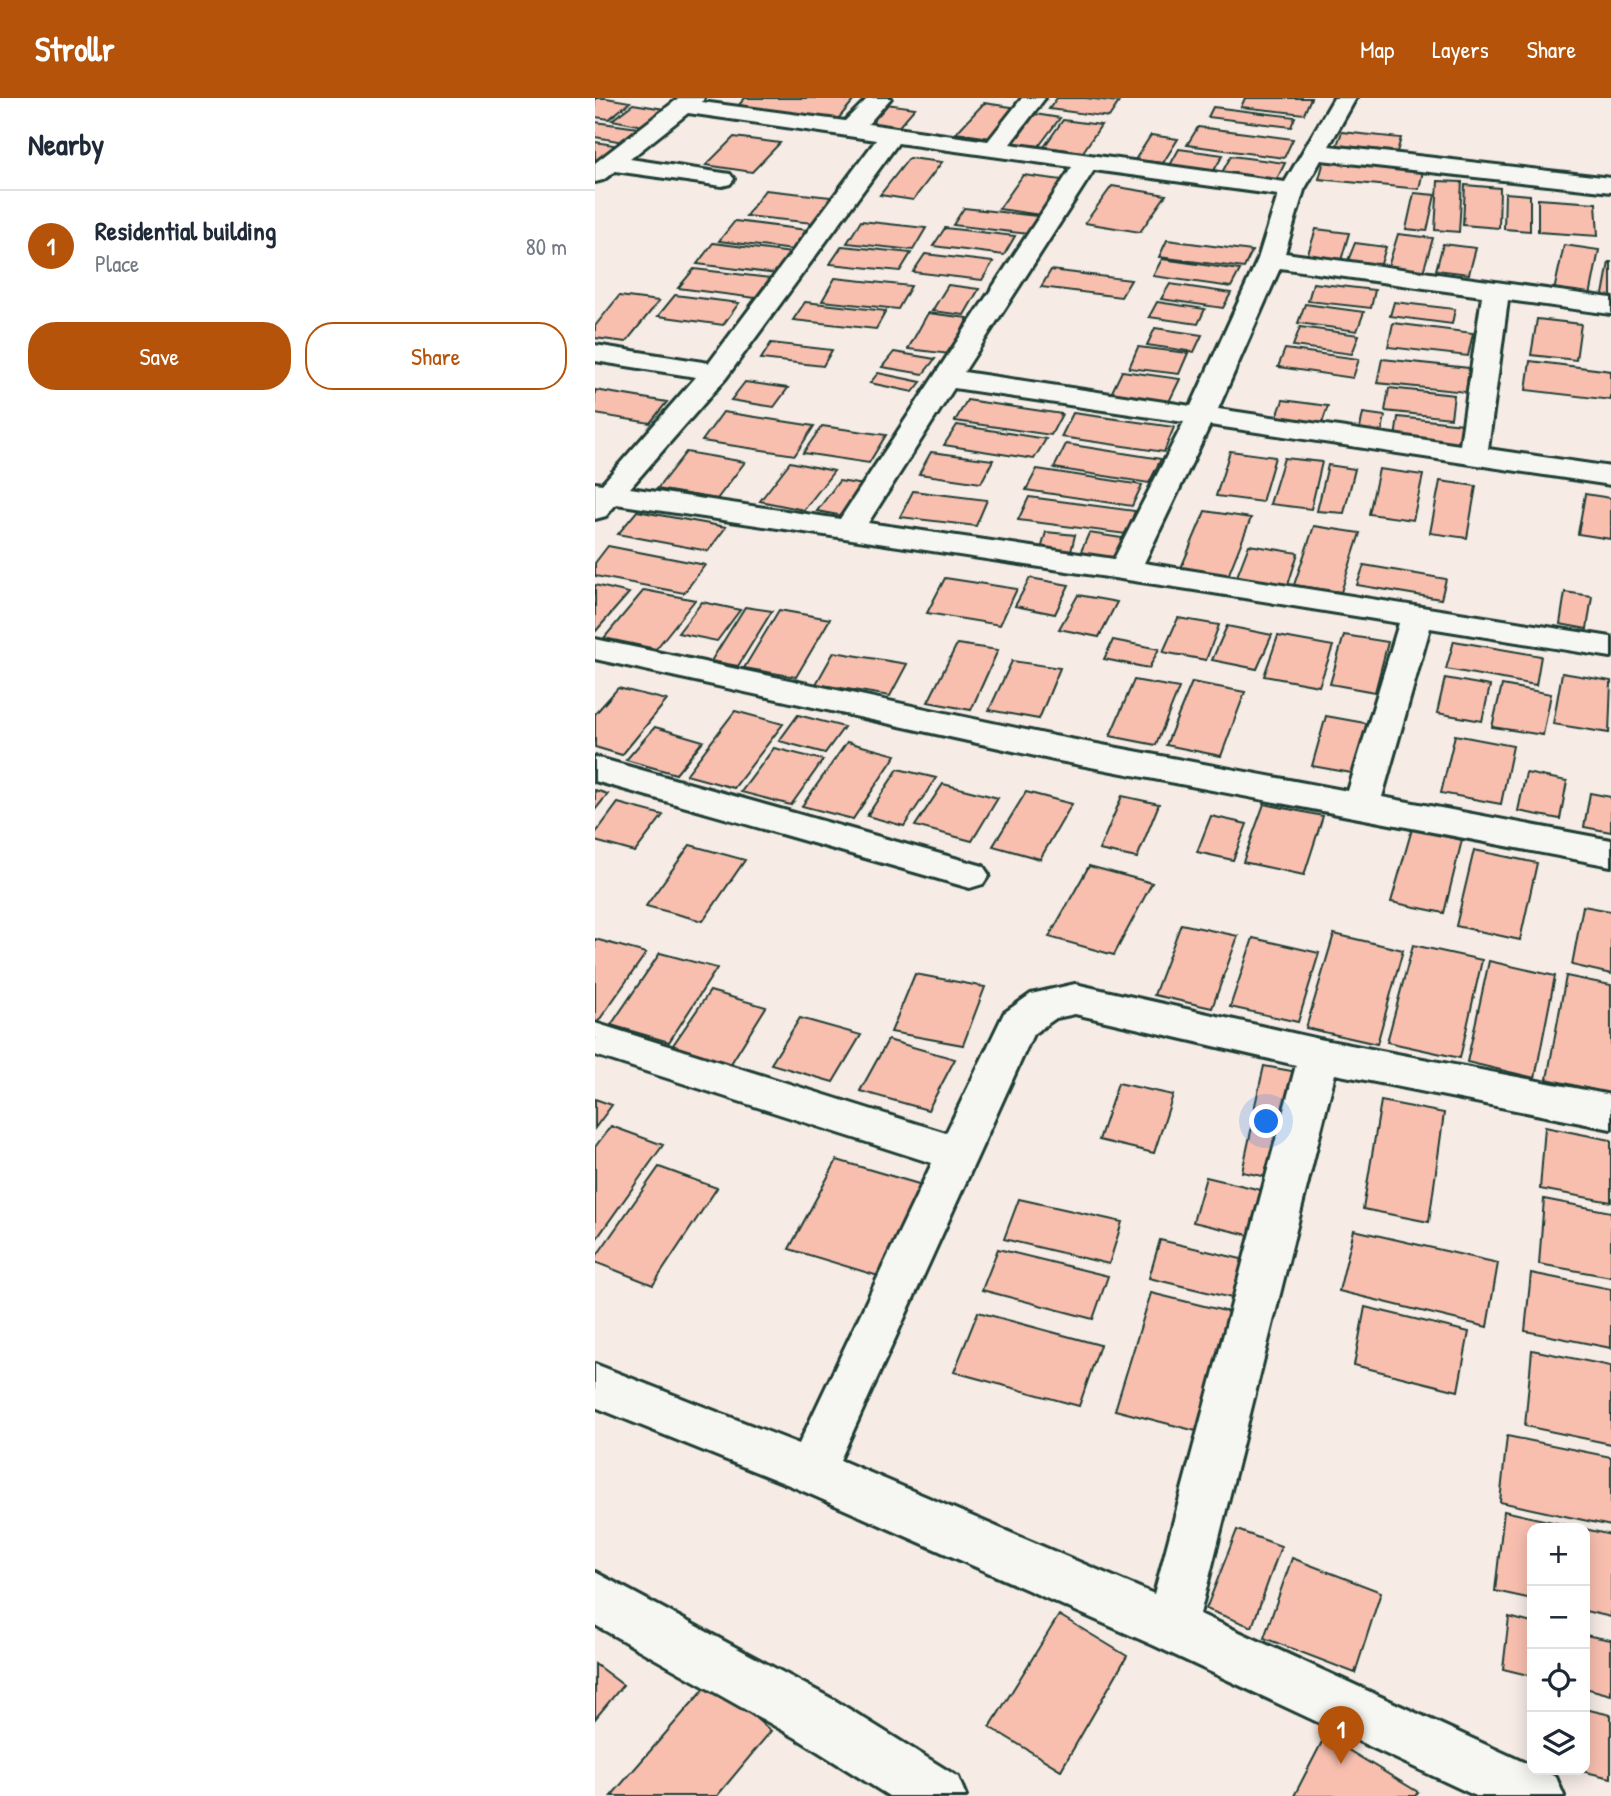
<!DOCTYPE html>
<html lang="en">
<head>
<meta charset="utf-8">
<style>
  :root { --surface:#fff; --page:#f6f6f7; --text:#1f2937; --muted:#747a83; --line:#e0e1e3; --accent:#b45309 }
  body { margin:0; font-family:"Patrick Hand",sans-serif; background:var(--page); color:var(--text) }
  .controls { position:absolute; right:21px; bottom:21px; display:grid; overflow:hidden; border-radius:14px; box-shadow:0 4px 18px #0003 }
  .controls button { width:63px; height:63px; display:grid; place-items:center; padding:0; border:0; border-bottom:2px solid var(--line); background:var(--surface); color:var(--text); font:35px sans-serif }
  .you { position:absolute; left:672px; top:1024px; width:24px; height:24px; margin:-18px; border:5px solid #fff; border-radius:50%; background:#1a73e8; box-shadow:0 0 0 10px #1a73e833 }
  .badge { display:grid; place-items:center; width:46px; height:46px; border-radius:50%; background:var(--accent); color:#fff; font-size:23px; font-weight:700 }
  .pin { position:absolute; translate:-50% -58px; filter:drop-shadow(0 2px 4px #0008) }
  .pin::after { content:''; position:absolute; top:37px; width:24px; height:21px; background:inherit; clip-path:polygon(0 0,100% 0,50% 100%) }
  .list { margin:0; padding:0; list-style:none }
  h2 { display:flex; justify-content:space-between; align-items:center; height:91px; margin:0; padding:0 28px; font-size:30px }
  h2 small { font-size:23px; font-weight:400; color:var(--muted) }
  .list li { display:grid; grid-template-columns:46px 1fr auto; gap:21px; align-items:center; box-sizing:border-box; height:112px; padding:0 28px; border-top:2px solid var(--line) }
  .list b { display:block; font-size:26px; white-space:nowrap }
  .list p { margin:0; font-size:23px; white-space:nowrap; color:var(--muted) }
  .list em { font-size:23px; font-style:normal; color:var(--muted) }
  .actions { display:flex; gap:14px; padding:21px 28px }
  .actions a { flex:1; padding:16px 0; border:2px solid var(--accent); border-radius:28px; text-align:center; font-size:24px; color:var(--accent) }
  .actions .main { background:var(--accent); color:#fff }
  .icon { flex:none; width:38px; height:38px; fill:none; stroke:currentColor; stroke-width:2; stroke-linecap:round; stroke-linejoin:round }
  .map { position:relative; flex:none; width:1016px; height:1698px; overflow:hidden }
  header { display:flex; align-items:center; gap:42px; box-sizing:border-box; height:98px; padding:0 35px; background:var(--accent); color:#fff }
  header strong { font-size:33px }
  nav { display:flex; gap:38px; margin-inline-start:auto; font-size:24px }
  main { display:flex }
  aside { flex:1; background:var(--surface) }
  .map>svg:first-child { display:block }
</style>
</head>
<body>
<header>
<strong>Strollr</strong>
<nav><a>Map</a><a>Layers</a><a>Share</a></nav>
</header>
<main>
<aside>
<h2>Nearby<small></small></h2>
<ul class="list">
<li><span class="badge">1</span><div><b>Residential building</b><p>Place</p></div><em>80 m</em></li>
</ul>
<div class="actions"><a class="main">Save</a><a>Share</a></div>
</aside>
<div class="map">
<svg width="1016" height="1698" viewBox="0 0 1016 1698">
  <rect width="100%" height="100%" fill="#f6ebe5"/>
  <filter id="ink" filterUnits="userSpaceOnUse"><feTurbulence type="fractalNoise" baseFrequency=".0143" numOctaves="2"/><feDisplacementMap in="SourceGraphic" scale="14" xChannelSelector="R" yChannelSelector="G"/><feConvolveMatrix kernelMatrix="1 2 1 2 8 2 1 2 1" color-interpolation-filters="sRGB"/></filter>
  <g filter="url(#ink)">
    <path fill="#f8bfaf" stroke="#1f3d34" stroke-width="2" d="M0 0H11L35 4 14 21 0 19Z
      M150 0H239L259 2 243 21 142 9Z
      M462 0H491L524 4 514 19 454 11Z
      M650 0H716L709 16 646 9Z
      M389 5 423 10 396 40 361 35Z
      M38 6 69 11 48 28 17 22Z
      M291 6 320 10 301 32 271 28Z
      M618 9 700 19 696 29 613 19Z
      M440 16 465 20 444 48 419 45Z
      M468 22 506 27 488 54 449 49Z
      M0 24 43 30 28 44 0 39Z
      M603 29 698 41 689 60 592 47Z
      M747 34 806 40 802 54 742 47Z
      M556 37 583 41 568 65 540 62Z
      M139 39 185 45 157 74 111 67Z
      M0 44 25 48 0 66Z
      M584 51 628 57 618 74 574 69Z
      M636 58 690 65 680 85 625 78Z
      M314 60 347 64 318 102 285 97Z
      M729 63 828 73 824 91 724 81Z
      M428 77 475 83 453 118 404 111Z
      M843 83 867 84 864 134 840 132Z
      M870 87 905 90 904 130 868 127Z
      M517 88 571 97 545 134 490 125Z
      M170 92 236 99 218 125 151 118Z
      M819 95 840 97 832 133 811 131Z
      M910 95 935 97V133L909 131Z
      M943 101 1001 105 1003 138 943 134Z
      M369 110 442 118 433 136 358 127Z
      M140 123 212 132 198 152 124 143Z
      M266 123 331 130 318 152 252 145Z
      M350 130 420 138 409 157 338 148Z
      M721 131 754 135 745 166 711 162Z
      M803 136 838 140 828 174 793 169Z
      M572 142 657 153 649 170 564 159Z
      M118 145 197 155 182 176 102 166Z
      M760 145 791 149 785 169 752 165Z
      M848 146 881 150 874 176 841 172Z
      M969 147 1004 152 995 198 959 193Z
      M247 148 316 155 305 173 235 166Z
      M330 156 398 164 387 182 318 174Z
      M567 161 645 172 636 189 558 178Z
      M1014 164H1016V203L1007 202Z
      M99 171 175 180 160 200 83 190Z
      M456 172 536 182 526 199 446 189Z
      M240 180 316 188 303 211 227 203Z
      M718 185 780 192 776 210 713 203Z
      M575 186 636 195 628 210 566 201Z
      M353 187 384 191 369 217 337 213Z
      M80 197 144 205 128 227 63 218Z
      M24 198 64 203 31 244 0 240V228Z
      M210 204 291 213 281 231 198 222Z
      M562 204 610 211 603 226 554 219Z
      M799 204 860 211 857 226 795 218Z
      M710 206 769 214 762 233 703 225Z
      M333 215 373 220 355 256 313 251Z
      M942 221 986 226 981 262 936 257Z
      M798 225 878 235 873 258 793 249Z
      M705 229 764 237 757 256 698 248Z
      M560 230 607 237 599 254 552 247Z
      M176 245 237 252 228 268 166 261Z
      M543 249 593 255 584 276 534 270Z
      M690 251 764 261 758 280 683 269Z
      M299 254 340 261 328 276 287 269Z
      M787 261 874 270 871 294 782 285Z
      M935 263 1016 273V302L931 292Z
      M527 273 585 281 572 308 514 300Z
      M283 275 326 284 318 294 275 285Z
      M150 284 193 290 179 309 136 302Z
      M794 290 859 297 856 320 790 313Z
      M0 292 72 304 55 325 0 316Z
      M372 302 467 316 456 337 360 323Z
      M688 302 733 308 726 328 681 322Z
      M128 314 219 328 200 357 107 343Z
      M478 315 579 329 569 354 466 339Z
      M768 315 790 318 786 338 764 335Z
      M803 319 877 327 874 348 800 340Z
      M362 327 451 341 439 361 349 347Z
      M227 328 291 337 274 365 208 355Z
      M471 346 566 361 554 385 459 370Z
      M635 353 680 359 667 404 621 398Z
      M91 354 150 364 122 401 62 391Z
      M336 354 398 362 386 385 324 376Z
      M689 360 727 364 716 411 675 406Z
      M195 364 239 373 209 412 165 403Z
      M733 367 760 371 749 415 722 413Z
      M442 371 547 387 537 408 431 392Z
      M784 371 828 377 818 422 774 416Z
      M244 383 276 388 254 419 222 413Z
      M845 383 881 388 872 440 835 435Z
      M318 393 392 402 381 428 305 419Z
      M990 396 1016 400V441L983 436Z
      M434 399 540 413 531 436 423 422Z
      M42 413 131 429 113 453 23 436Z
      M610 413 656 420 633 478 586 470Z
      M719 428 765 435 746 494 699 487Z
      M451 434 480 437 475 458 445 455Z
      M494 435 540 442 531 464 484 458Z
      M654 447 703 455 692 490 641 481Z
      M13 448 110 467 89 495 0 478V465Z
      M769 467 851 481 846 501 762 487Z
      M350 480 422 491 405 527 332 515Z
      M435 480 474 487 460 516 420 508Z
      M0 487 34 495 0 534Z
      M49 492 100 502 61 551 9 540Z
      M970 494 997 498 992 531 965 526Z
      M483 497 522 504 504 539 464 531Z
      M107 504 145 512 122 543 83 535Z
      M150 509 177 513 143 568 116 563Z
      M184 512 235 521 201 579 149 570Z
      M583 520 624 527 611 562 568 554Z
      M632 528 677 537 662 571 617 562Z
      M749 537 793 544 780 594 735 586Z
      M683 538 738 548 724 588 669 578Z
      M518 542 564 551 554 570 509 561Z
      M859 543 946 558 941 587 851 571Z
      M362 546 403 552 376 612 333 604Z
      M239 554 312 566 295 598 221 586Z
      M417 563 465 570 444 621 394 612Z
      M967 575 1016 583 1014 635 958 626Z
      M850 580 895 588 887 623 842 615Z
      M539 582 584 590 561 647 515 638Z
      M597 584 650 594 626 658 571 647Z
      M907 587 956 596 948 637 897 629Z
      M23 590 72 602 27 657 0 649V616Z
      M140 613 188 626 139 690 91 677Z
      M203 617 249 629 230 655 184 643Z
      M731 618 781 627 768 677 717 668Z
      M60 629 108 643 81 676 31 662Z
      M860 637 918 648 906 706 846 695Z
      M252 644 301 657 258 721 207 708Z
      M179 650 228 662 196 707 146 694Z
      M303 671 341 680 309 728 272 718Z
      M931 675 972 683 965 721 923 713Z
      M348 686 403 700 377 743 320 728Z
      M0 692 13 696 0 712Z
      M431 694 477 706 445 761 398 748Z
      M995 695 1016 699V734L989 729Z
      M527 698 564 706 542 760 504 752Z
      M23 705 68 717 40 754 0 743V736Z
      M669 706 728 718 709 777 648 764Z
      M616 718 652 726 638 762 602 754Z
      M817 731 867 742 849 815 796 804Z
      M95 747 150 762 108 823 51 808Z
      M879 752 942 765 925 842 861 828Z
      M494 768 557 785 519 857 454 839Z
      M988 808 1016 813V876L977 867Z
      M586 826 643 838 617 910 559 897Z
      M739 836 808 852 782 946 711 930Z
      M658 840 724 855 703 924 635 909Z
      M0 841 51 855 0 928Z
      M818 847 887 862 865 960 792 944Z
      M65 855 122 870 74 944 16 927Z
      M894 863 960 878 940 980 872 964Z
      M320 876 390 889 368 947 296 934Z
      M971 878 1016 887V996L952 981Z
      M115 893 171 909 135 967 76 950Z
      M205 920 266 937 238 984 176 966Z
      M293 942 360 961 333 1012 265 993Z
      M669 968 724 978 715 1027 658 1016Z
      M523 985 578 997 559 1055 504 1042Z
      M0 1001 17 1007 0 1030Z
      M786 1003 849 1015 834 1124 768 1111Z
      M658 1024 724 1036 714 1087 647 1074Z
      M16 1028 68 1047 0 1143V1049Z
      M950 1029 1016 1042V1104L945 1091Z
      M242 1062 344 1092 300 1183 194 1151Z
      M64 1069 122 1090 58 1187 0 1164V1160Z
      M611 1079 683 1096 671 1141 598 1124Z
      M424 1101 527 1124 514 1166 409 1141Z
      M949 1101 1016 1114V1179L944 1166Z
      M759 1132 903 1165 892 1229 744 1193Z
      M565 1142 659 1164 649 1203 554 1180Z
      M403 1151 513 1178 498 1221 387 1192Z
      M936 1175 1016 1191V1250L930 1233Z
      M556 1195 638 1215 605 1334 520 1312Z
      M770 1209 874 1234 863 1293 759 1267Z
      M383 1214 505 1247 484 1308 359 1274Z
      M937 1252 1016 1268V1346L930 1328Z
      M912 1338 1016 1359V1428L905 1404Z
      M909 1413 984 1430H937V1501L900 1493Z
      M990 1431 1016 1437V1519L990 1513Z
      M642 1432 686 1448 657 1529 611 1511Z
      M697 1460 786 1494 760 1575 669 1540Z
      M464 1517 532 1558 466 1672 395 1629Z
      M914 1519 937 1525V1578L908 1571Z
      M990 1537 1016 1542V1597L990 1590Z
      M0 1566 28 1587 0 1621Z
      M116 1583 176 1633 122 1698H16Z
      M990 1611 1016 1617V1680L982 1672H990Z
      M730 1638 823 1694 820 1698H699Z"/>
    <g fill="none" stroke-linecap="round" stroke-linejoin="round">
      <defs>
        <path id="minor" d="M84 0H109L107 4 250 23 273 0H296L273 26 393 43 427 0H450L415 46 690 84 739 0H761L734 48 1016 80V94L726 62 709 92 690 155 1016 200V216L913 202 893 351 1016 369V387L615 327 549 465 1016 539V559L835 530 787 699 1016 742V768L459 662 0 561V541L459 638 753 693 804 525 593 491 21 406 11 418 0 421V385L7 386 101 279 0 263V247L114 265 281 42 93 15 35 61 135 76 139 81 135 86 127 88 20 73 8 82 0 84V65ZM303 45 477 69 245 421 35 390 131 280ZM499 72 683 97 663 161 596 308 369 274ZM685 170 887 198 865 347 623 311ZM359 290 589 324 519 461 273 425Z
          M0 659 388 768 394 777 388 786 375 790 0 683Z
          M480 886 724 941 1016 997V1031L740 976 605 1516 937 1668V1672H946L961 1679 969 1698H881L558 1547 199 1389 0 1309V1266L204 1346 337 1065 0 957V925L351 1035 409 915 436 896ZM480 916 701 967 559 1496 245 1362 438 936 461 920Z
          M0 1474 241 1603 363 1679 371 1698H294L203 1641 0 1527Z"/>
      </defs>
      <use href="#minor" stroke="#1f3d34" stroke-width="6"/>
      <use href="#minor" fill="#f6f6f2" fill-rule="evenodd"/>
    </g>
  </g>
</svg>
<div class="controls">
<button>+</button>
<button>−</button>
<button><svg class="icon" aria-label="locate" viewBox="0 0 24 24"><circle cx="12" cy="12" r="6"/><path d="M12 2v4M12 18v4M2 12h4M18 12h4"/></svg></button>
<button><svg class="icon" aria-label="layers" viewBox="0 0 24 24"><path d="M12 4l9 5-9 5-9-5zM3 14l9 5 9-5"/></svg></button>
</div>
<div class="you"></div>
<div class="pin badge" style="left:746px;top:1666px">1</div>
</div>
</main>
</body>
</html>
